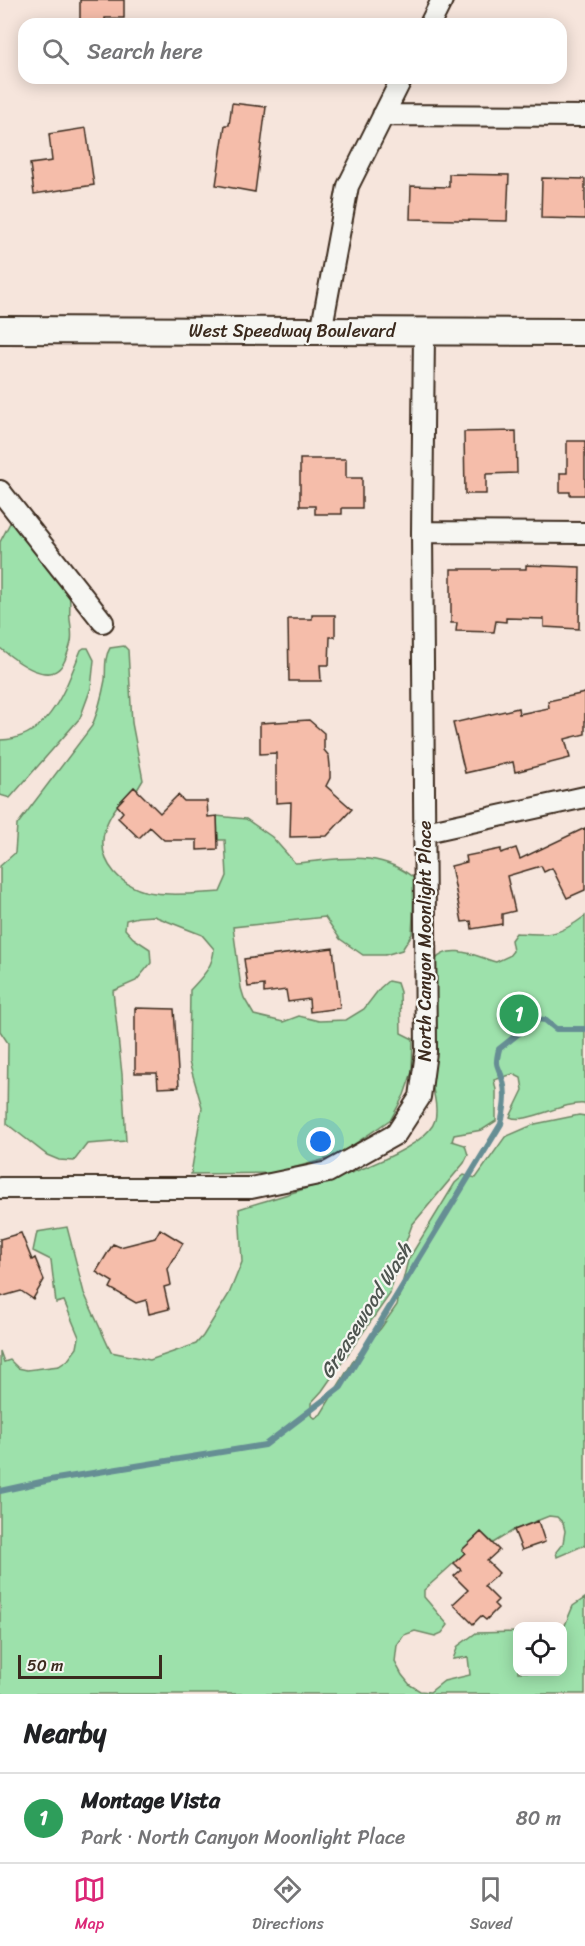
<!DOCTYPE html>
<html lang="en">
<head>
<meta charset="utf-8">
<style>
  :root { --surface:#fff; --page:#f2f2f2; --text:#202124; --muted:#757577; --line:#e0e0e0; --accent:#db2777 }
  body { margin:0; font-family:Sriracha,sans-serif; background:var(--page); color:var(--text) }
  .controls { position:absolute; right:18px; bottom:18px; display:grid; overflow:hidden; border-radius:12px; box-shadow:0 3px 15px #0003 }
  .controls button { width:54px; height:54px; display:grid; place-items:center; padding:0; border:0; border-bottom:2px solid var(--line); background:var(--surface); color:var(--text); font:30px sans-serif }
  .scale { position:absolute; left:18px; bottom:15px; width:144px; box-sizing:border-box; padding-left:6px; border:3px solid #3b2a1e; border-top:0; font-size:16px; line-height:21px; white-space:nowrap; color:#3b2a1e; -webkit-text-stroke:4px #f6f6f2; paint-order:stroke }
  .you { position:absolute; left:321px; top:1142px; width:21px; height:21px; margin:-15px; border:4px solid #fff; border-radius:50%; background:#1a73e8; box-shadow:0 0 0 9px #1a73e833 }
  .badge { display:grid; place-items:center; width:39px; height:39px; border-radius:50%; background:var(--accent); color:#fff; font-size:20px; font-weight:700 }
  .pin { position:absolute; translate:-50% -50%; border:3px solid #fff; box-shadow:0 2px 6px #0006 }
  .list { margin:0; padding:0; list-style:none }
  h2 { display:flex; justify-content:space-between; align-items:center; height:78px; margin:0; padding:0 24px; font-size:26px }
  h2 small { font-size:20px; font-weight:400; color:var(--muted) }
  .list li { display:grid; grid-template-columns:39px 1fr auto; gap:18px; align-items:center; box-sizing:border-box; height:90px; padding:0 24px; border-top:2px solid var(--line) }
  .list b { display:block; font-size:22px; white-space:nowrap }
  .list p { margin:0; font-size:20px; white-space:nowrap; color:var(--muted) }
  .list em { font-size:20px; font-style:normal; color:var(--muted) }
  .icon { flex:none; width:33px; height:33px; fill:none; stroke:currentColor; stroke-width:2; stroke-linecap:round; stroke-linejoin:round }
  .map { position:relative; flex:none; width:585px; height:1694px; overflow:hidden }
  .search { position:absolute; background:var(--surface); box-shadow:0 3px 15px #0003; left:18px; right:18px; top:18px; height:66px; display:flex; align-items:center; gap:15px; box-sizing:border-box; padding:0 21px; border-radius:18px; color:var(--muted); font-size:22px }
  .sheet { height:168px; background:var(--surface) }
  nav { display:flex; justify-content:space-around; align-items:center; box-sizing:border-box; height:84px; border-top:2px solid var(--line); background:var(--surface); font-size:16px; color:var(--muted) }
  nav a { display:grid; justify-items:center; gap:3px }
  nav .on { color:var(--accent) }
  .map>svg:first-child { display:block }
</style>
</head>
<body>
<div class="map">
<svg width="585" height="1694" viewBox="0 0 585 1694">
  <rect width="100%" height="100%" fill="#f6e5dc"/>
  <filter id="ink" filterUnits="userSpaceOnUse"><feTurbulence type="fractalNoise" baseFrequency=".0167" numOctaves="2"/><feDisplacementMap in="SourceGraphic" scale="12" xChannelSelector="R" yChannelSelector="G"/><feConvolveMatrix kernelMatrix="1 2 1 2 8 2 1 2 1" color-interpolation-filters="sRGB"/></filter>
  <g filter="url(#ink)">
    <path fill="#9de1ab" stroke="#6c8664" stroke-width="1.5" d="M11 521C26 538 63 573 69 593 71 602 69 611 70 620 73 639 72 642 65 660 52 690 16 661 0 648V542Z
      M124 646 128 650 132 723 143 780 137 790 134 787C122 800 110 812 105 829 95 862 123 890 155 893 176 896 199 893 220 892L227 876 225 840H218L217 816 246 819 272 837 295 863C340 860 378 848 415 879L412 934 402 950 385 955H363L340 939 325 917 233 927 241 988 244 998 254 1015 283 1022 299 1016 319 1021 346 1020 364 1009 380 988 388 981 397 983 400 992 401 1033 413 1039 412 1072 404 1095 391 1119 337 1156 274 1173 191 1174 202 1107 189 1062 190 990C202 977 213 967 214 949L202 935 154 916 138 917 126 920 125 929 133 938 150 949 151 963 136 981 113 991 122 1074 126 1141 87 1144 74 1161 59 1160 47 1155 7 1124 8 1043 0 1031V866L15 853 17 825 92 726C98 711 102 696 105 680 106 668 104 658 110 648Z
      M84 648H88L94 660 91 688 80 718 10 798 0 795V740C50 739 65 689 81 650Z
      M585 916V1104C563 1101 526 1125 510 1117L523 1090 521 1078 513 1074 494 1080 496 1090V1121L482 1130 454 1135 452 1141 465 1145 468 1155 464 1163 412 1225 397 1266 390 1294 322 1391 311 1403V1415L315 1418 321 1414 355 1358 381 1328 397 1305 408 1260 455 1183 464 1175 476 1178 505 1137 535 1124 579 1115 585 1116V1545L557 1557 556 1552 563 1543 565 1531 563 1523 557 1517 549 1516 514 1530 493 1543 481 1532 462 1550 465 1553 424 1590V1597L448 1625 442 1633 435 1636 415 1631 404 1635 397 1645 395 1662 402 1675 410 1685 420 1691 430 1692 444 1681 470 1675 468 1657 453 1659 458 1646 476 1633 517 1632 518 1672H562L563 1627 565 1625 573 1606 585 1598V1694H0V1351L4 1362 10 1360 18 1368 27 1370 59 1366 68 1360 77 1348 79 1337 64 1301 56 1303 51 1260 33 1251 37 1232 67 1227 84 1293 111 1352 150 1360 196 1344 203 1336 229 1294 242 1262 239 1209C278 1196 424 1159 435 1120 439 1106 432 1092 432 1079 433 1039 435 999 435 960 450 942 478 957 496 962L509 956 513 951 511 940 516 933C549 935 557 937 585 916Z"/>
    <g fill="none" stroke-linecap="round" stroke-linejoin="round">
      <path stroke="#668e94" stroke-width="6" d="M0 1491 50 1480 265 1445 341 1387 501 1124C504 1109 507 1096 503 1081 499 1064 494 1070 499 1049L537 1019 545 1020 556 1029H585"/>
    </g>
    <path fill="#f5bdaa" stroke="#3b2a1e" stroke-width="1.5" d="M80 0H124V18H105V24H80Z
      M232 103 266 107 255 192 216 185 225 125H229Z
      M86 128 94 185 34 194 30 164 52 161 49 134Z
      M449 174 509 175 507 221 410 219 411 186 449 187Z
      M542 178 585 179V219L541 218Z
      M516 431 517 473 486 474V494H465L464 432Z
      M567 441H585V495H570V492H560V473H567Z
      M300 459H346V478H362V508H342V514H315V506H300Z
      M526 565 580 567 579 629 544 627V619L506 618V622L496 621 494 632 456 631 457 623H451V569H526Z
      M312 615H335V637H330L329 665H320L321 681H289L288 619H312Z
      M585 693V734L565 739 570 758 515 772 513 762 465 773 453 723 518 708 519 714 549 708 548 701Z
      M309 720 324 733V750L329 756 330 766V778L326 786 352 809 327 836 290 837 291 802 276 803V753L260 754V723Z
      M134 787 160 813 178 795 184 801H207L208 817 217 816 218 849 197 850V840H164L150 827 139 838 118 818 123 812 117 805Z
      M585 828V890L567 898 552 868 544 872 541 866 507 876 515 911 502 914V924L472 929 471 921 462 922 451 866 467 862 466 856 501 849V853L516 848 520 859Z
      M333 948 340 1008 310 1012 309 999 288 1002 286 990 264 993V985L248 987 244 959Z
      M135 1008 174 1009 179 1087 158 1088 157 1073H135Z
      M160 1229 183 1243 168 1269 171 1285 164 1287 169 1309 149 1314 146 1300 136 1303 110 1288 113 1282 96 1272 113 1244 120 1247 155 1238Z
      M21 1233 32 1260 35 1258 44 1280 33 1299 21 1291 0 1297V1239Z
      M538 1521 545 1542 522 1550 514 1530Z
      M481 1532 499 1550 487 1561 499 1573 484 1586 498 1600 494 1604 498 1608 486 1620 481 1616 473 1624 453 1604 468 1590 454 1576 461 1570 454 1563 465 1553 462 1550Z"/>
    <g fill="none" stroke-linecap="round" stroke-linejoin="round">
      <defs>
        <path id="minor" d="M430 24 442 0
          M383 115 585 116
          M321 332 348 186 402 78
          M0 491 103 622
          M422 532 585 533
          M426 832 585 797
          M0 1188H251L328 1172 396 1134 420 1097 426 1052 422 532 424 332"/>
        <path id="major" d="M0 330 585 332"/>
      </defs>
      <use href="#minor" stroke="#3b2a1e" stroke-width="24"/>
      <use href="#major" stroke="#3b2a1e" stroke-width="30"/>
      <use href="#minor" stroke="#f6f6f2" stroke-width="20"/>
      <use href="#major" stroke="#f6f6f2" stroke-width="26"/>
    </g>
  </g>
  <g text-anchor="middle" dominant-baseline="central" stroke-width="4.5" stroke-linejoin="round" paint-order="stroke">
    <g font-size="18" fill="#3b2a1e" stroke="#f6f6f2">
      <text x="292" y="331">West Speedway Boulevard</text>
      <text transform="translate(425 941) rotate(-90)">North Canyon Moonlight Place</text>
    </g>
    <g font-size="20" font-style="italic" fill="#4d544f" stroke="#f6f6f2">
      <text transform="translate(366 1311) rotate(-58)">Greasewood Wash</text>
    </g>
  </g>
</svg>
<div class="controls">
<button><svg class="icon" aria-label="locate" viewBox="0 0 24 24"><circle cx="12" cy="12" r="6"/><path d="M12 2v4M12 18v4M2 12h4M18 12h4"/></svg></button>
</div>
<div class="scale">50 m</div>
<div class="you"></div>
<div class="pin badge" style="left:519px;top:1014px;background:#2e9e5b">1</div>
<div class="search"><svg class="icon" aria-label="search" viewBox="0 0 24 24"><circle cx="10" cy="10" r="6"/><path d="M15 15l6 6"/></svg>Search here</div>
</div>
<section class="sheet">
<h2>Nearby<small></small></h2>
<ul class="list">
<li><span class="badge" style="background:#2e9e5b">1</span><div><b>Montage Vista</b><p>Park · North Canyon Moonlight Place</p></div><em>80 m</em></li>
</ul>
</section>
<nav>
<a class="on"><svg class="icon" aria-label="map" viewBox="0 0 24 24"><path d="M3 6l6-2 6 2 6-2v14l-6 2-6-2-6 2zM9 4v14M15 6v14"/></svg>Map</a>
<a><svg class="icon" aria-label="directions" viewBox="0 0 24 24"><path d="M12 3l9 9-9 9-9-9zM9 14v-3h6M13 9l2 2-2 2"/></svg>Directions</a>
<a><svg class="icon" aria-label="saved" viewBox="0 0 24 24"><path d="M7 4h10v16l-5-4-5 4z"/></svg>Saved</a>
</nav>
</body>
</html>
